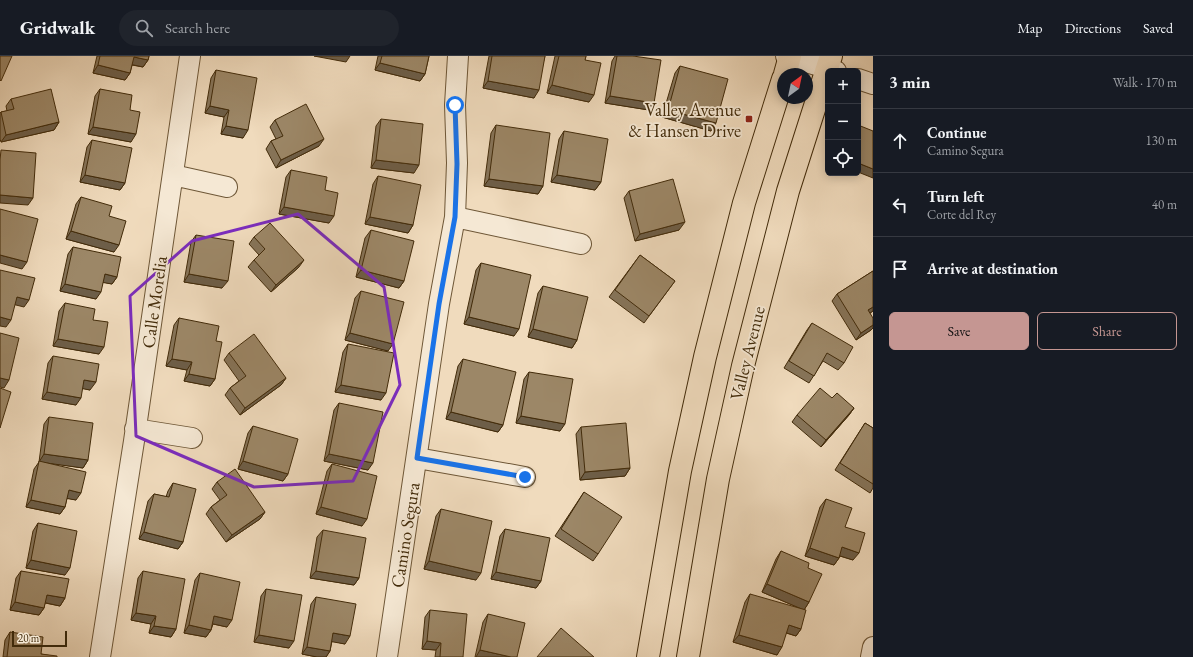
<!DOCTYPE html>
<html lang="en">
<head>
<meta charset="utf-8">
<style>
  :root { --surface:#171b24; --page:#20242c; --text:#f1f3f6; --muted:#9ea1a6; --line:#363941; --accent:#c59692 }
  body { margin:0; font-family:"EB Garamond",serif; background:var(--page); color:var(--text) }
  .controls { position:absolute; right:12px; top:12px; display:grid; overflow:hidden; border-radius:6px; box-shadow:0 2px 10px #0003 }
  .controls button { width:36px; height:36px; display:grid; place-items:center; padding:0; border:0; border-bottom:1px solid var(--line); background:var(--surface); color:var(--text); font:20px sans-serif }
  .compass { position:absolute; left:777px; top:12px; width:36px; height:36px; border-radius:50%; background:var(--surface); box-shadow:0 2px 10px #0003; rotate:33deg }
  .scale { position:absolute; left:12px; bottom:10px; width:55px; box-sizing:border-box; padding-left:4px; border:2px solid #422b0a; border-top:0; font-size:11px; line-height:14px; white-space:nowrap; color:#422b0a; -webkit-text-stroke:3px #f5e8d4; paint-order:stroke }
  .stop { position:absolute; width:12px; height:12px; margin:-9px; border:3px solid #1a73e8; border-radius:50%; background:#fff }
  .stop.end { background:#1a73e8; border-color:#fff; box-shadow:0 1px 4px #0008 }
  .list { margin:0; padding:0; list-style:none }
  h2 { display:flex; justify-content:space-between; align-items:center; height:52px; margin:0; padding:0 16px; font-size:17px }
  h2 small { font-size:13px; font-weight:400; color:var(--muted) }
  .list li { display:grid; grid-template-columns:26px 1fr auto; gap:12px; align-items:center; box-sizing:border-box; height:64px; padding:0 16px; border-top:1px solid var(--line) }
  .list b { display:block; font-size:15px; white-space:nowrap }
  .list p { margin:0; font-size:13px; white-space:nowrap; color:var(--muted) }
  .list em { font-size:13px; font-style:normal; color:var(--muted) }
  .actions { display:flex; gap:8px; padding:12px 16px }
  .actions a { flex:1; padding:9px 0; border:1px solid var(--accent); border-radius:6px; text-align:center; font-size:14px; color:var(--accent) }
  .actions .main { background:var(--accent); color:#111 }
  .icon { flex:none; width:22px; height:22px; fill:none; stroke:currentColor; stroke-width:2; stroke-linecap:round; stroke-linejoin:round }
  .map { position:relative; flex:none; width:873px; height:601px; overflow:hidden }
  header { display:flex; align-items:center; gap:24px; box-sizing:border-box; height:56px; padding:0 20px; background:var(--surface); border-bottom:1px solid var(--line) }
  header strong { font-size:19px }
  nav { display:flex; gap:22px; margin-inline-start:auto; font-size:14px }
  .search { width:280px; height:36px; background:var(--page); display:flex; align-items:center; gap:10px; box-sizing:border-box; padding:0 14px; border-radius:22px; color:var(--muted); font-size:15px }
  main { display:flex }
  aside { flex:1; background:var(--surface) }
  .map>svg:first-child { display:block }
</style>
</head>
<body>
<header>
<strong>Gridwalk</strong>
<div class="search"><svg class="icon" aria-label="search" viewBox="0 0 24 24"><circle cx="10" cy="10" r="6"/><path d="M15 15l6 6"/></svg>Search here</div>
<nav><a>Map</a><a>Directions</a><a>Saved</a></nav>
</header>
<main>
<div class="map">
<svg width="873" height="601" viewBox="0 0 873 601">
  <rect width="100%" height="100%" fill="#f0dbbd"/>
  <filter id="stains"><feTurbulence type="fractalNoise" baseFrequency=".005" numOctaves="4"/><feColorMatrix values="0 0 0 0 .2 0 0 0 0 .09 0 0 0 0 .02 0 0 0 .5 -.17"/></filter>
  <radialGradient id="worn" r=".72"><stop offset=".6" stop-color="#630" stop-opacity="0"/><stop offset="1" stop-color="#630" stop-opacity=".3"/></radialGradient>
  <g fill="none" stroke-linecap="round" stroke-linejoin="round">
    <defs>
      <path id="minor" d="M786 0 836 15
        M858 23 873 28
        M173 119 227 131
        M455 161 581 188
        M135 373 192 382
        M417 402 525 421
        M100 601 134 385 190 0
        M387 601 439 248 455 161 457 107 455 49 458 0
        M871 601 873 591"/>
      <path id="major" d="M785 18 790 0
        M648 601 680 415 705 301 744 147 783 23
        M688 601 718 423 743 310 788 135 831 0"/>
    </defs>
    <use href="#minor" stroke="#6e5737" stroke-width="22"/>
    <use href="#major" stroke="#422b0a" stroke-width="24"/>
    <use href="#minor" stroke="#f5e8d4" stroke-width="20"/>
    <use href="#major" stroke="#f0dbbd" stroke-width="22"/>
  </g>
  <path fill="#867459" stroke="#422b0a" d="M97 0H149L148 4 143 11 132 9 130 17 125 24 93 17Z
    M378 0H429L425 18 420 25 375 14Z
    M489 0H545L534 42 483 32Z
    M555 0H586L585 4 589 46 547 37Z
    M615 0H633L649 54 605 47 612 5Z
    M680 10 711 75 662 61 675 17Z
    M216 14 243 82 221 78 224 61 205 57 211 22Z
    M100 33 130 54 131 86 88 78 95 40Z
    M11 43 59 66 54 74 1 86 0 83V57L1 56 7 55 6 50Z
    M381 63 414 117 371 112 376 70Z
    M275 64 319 90 276 112 266 93 271 85 276 83 270 71Z
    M496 69 543 130 538 138 484 130 491 77Z
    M564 75 601 126 595 134 551 126 559 83Z
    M92 84 125 127 120 134 80 126 87 91Z
    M291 114 325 134 329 167 279 158 286 121Z
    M378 120 413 169 408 177 365 168 373 128Z
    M629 135 679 174 635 185 624 142Z
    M81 141 109 160 114 196 66 183 76 148Z
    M371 174 404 225 399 232 356 221 365 182Z
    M196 179 222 232 184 226 191 186Z
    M254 181 299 211 271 236 248 211 254 204 259 199 249 188Z
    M73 191 117 221 112 228 103 226 96 243 60 235 68 198Z
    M640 199 675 225 644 267 609 241Z
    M481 207 514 280 464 268 476 214Z
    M873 215V255L870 257 871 274 856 284 832 245 837 238Z
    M543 230 577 284 572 292 528 281 538 237Z
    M361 235 388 295 345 284 355 242Z
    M65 247 93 264 99 298 53 290 59 255Z
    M179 262 216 285 215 323 210 330 184 325 187 314 166 310 174 269Z
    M812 267 844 307 838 314 823 305 809 327 784 312 807 274Z
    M348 288 381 344 335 336 343 296Z
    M229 297 286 322 281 329 240 359 225 339 230 332 239 325 224 304Z
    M53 300 90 334 82 332 76 349 42 343 48 307Z
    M463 303 503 369 498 376 446 363 458 310Z
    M529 316 560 375 516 367 524 323Z
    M832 342 854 352 849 359 821 391 792 366 797 359Z
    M339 347 368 414 324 405 334 354Z
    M49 361 88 404 83 412 42 406 76 444 67 442 65 451 60 458 26 451 34 413 39 406 44 368Z
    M865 367 873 372V432L870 437 835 414Z
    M253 370 288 418 283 425 238 413 248 377Z
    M581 371 630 412 625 420 580 424 576 378Z
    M332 408 362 470 316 458 327 415Z
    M217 426 265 456 260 463 226 486 206 458 211 451 220 444 212 433Z
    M173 427 183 486 178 493 139 483 148 445 154 438 166 441 168 435Z
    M584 436 598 498 593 505 555 480Z
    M826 443 845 471 853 504 840 500 839 502 834 509 805 500 820 451Z
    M441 453 476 524 424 513 436 460Z
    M38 467 65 519 26 512 33 475Z
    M505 473 541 525 536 532 491 523 500 480Z
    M323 474 359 522 354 529 310 522 317 481Z
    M781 495 808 512 809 546 804 554 762 536 776 503Z
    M21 515 65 542 60 550 45 547 44 552 39 559 10 554 16 522Z
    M143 515 176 573 171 581 149 577 151 568 131 564 138 522Z
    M200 517 227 571 213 568 211 574 206 581 184 577 195 524Z
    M266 533 289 592 254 586 261 540Z
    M750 538 801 573 796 580 786 577 777 599 733 586 745 546Z
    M316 541 345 588 332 585 330 595 326 601H317L302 598 311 548Z
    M430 554 463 601H435L436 594 422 593 425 561Z
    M488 558 517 601H475L483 566Z
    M10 576 41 598 57 601H3L5 584Z"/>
  <path fill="#6d5e48" stroke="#422b0a" d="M314 0H350L346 6Z
    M134 1 148 4 143 11 129 8Z
    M380 7 425 18 420 25 375 14Z
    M98 9 130 17 125 24 93 17Z
    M488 25 539 34 534 42 483 32Z
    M552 29 594 39 589 46 547 37Z
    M610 40 654 47 649 54 605 47Z
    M210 50 229 54 224 61 205 57Z
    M668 54 716 67 711 75 662 61Z
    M59 66 54 74 1 86 6 79Z
    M226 70 248 74 243 82 221 78Z
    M93 71 136 78 131 86 88 78Z
    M324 83 319 90 276 112 281 104Z
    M376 104 419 109 414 117 371 112Z
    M858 107 873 113V122L858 116Z
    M85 119 125 127 120 134 80 126Z
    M557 119 601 126 595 134 551 126Z
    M489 123 543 130 538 138 484 130Z
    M0 139 33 142 28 149 0 147Z
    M284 151 334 160 329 167 279 158Z
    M370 161 413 169 408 177 365 168Z
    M685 166 679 174 635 185 640 178Z
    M71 175 119 189 114 196 66 183Z
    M0 199 27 206 22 213 0 207Z
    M304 204 299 211 271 236 276 229Z
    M361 214 404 225 399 232 356 221Z
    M105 218 117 221 112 228 100 226Z
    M189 218 228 225 222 232 184 226Z
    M65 228 101 236 96 243 60 235Z
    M17 241 29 244 24 251 12 248Z
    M873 251V255L863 262 868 254Z
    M0 261 11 264 6 271 0 270Z
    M469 261 519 273 514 280 464 268Z
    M873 269V272L871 274 856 284 861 277Z
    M533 273 577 284 572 292 528 281Z
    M350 277 393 288 388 295 345 284Z
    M58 283 104 291 99 298 53 290Z
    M172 303 192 306 187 314 166 310Z
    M189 318 215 323 210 330 184 325Z
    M0 322 9 324 4 332 0 331Z
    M286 322 281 329 240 359 245 352Z
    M84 324 96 326 90 334 79 332Z
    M341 329 386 337 381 344 335 336Z
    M47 336 81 342 76 349 42 343Z
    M854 352 849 359 821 391 826 384Z
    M451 356 503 369 498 376 446 363Z
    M521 360 565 368 560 375 516 367Z
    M44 398 88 404 83 412 39 406Z
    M329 398 373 407 368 414 324 405Z
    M243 405 288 418 283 425 238 413Z
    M630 412 625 420 580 424 585 416Z
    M69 434 81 437 76 444 64 442Z
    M31 444 65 451 60 458 26 451Z
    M321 451 367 463 362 470 316 458Z
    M265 456 260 463 226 486 232 479Z
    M144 476 183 486 178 493 139 483Z
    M842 491 859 497 853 504 837 499Z
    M810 492 839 502 834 509 805 500Z
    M31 504 70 512 65 519 26 512Z
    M429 505 481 517 476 524 424 513Z
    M316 515 359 522 354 529 310 522Z
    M496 516 541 525 536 532 491 523Z
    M767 528 809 546 804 554 762 536Z
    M47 539 65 542 60 550 42 546Z
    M15 546 44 552 39 559 10 554Z
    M136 557 156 560 151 568 131 564Z
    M214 560 232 564 227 571 209 567Z
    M189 569 211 574 206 581 184 577Z
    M789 569 801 573 796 580 784 576Z
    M154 570 176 573 171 581 149 577Z
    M333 577 350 580 345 588 328 585Z
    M259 579 294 585 289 592 254 586Z
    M739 579 782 591 777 599 733 586Z
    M427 585 441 587 436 594 422 593Z
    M307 591 330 595 326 601H317L302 598Z
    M480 594 511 601H476Z"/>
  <path fill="#9c8767" stroke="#422b0a" d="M0 0H12L1 25 0 24Z
    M100 0H149L148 4 134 1 130 17 98 9Z
    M382 0H429L425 18 380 7Z
    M492 0H545L539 34 488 25Z
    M559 0H586L585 4 601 7 594 39 552 29Z
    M617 0H633L661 4 654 47 610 40Z
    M680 10 728 23 716 67 668 54Z
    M216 14 257 22 248 74 226 70 229 54 210 50Z
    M51 33 59 66 6 79 1 56 14 53 11 43Z
    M100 33 132 39 130 54 140 56 136 78 93 71Z
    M306 48 324 83 281 104 271 85 283 80 275 64Z
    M381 63 423 68 419 109 376 104Z
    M496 69 550 77 543 130 489 123Z
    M858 69 873 75V113L858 107Z
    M564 75 608 83 601 126 557 119Z
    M92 84 132 92 125 127 85 119Z
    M1 94 36 97 33 142 0 139V104Z
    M291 114 327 121 325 134 338 137 334 160 284 151Z
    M378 120 421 129 413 169 370 161Z
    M673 123 685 166 640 178 629 135Z
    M81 141 112 150 109 160 126 165 119 189 71 175Z
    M0 153 38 163 27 206 0 199Z
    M270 167 304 204 276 229 254 204 265 193 254 181Z
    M371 174 414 185 404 225 361 214Z
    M196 179 234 185 228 225 189 218Z
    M73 191 121 201 117 221 105 218 101 236 65 228Z
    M640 199 675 225 649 260 615 234Z
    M481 207 531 219 519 273 469 261Z
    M0 214 35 222 29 244 17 241 11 264 0 261Z
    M873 215V251L868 254 873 262V269L861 277 837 238Z
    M543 230 588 241 577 284 533 273Z
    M361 235 404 246 393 288 350 277Z
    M65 247 95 253 93 264 108 266 104 291 58 283Z
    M179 262 219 270 216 285 222 286 215 323 189 318 192 306 172 303Z
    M812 267 853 291 844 307 827 297 814 320 789 305Z
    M0 277 19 282 9 324 0 322Z
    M254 278 286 322 245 352 230 332 246 320 229 297Z
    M348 288 394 297 386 337 341 329Z
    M53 300 99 308 96 326 84 324 81 342 47 336Z
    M463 303 516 316 503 369 451 356Z
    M529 316 573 323 565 368 521 360Z
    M0 332 11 336 0 372Z
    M820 332 832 342 837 337 854 352 826 384 797 359Z
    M339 347 383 356 373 407 329 398Z
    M49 361 93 367 88 404 44 398Z
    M626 367 630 412 585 416 581 371Z
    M865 367 873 372V428L840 407Z
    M253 370 298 383 288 418 243 405Z
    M39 405 86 416 81 437 69 434 65 451 31 444Z
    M332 408 377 420 367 463 321 451Z
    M235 413 265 456 232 479 211 451 227 439 217 426Z
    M173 427 196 433 183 486 144 476 154 438 169 441Z
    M584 436 622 461 598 498 561 473Z
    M826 443 852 452 845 471 865 477 859 497 842 491 839 502 810 492Z
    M441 453 492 465 481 517 429 505Z
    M38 467 77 475 70 512 31 504Z
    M505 473 550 482 541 525 496 516Z
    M323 474 366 482 359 522 316 515Z
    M781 495 809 507 808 512 822 518 809 546 767 528Z
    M21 515 69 523 65 542 47 539 44 552 15 546Z
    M143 515 185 523 176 573 154 570 156 560 136 557Z
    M200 517 240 526 232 564 214 560 211 574 189 569Z
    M266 533 302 539 294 585 259 579Z
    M750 538 806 554 801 573 789 569 782 591 739 579Z
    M316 541 356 548 350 580 333 577 330 595 307 591Z
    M430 554 467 558 463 601H440L441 587 427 585Z
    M488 558 525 567 517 601H511L480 594Z
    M561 572 594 601H537Z
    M10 576 43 581 41 598 57 600V601H7Z"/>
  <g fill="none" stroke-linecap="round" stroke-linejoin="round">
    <path stroke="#1a73e8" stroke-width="5" d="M455 49 457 108 455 161 439 248 417 402 525 421"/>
  </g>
  <path fill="none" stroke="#7b2cbf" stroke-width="3" stroke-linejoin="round" d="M298 158 384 231 400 329 353 425 254 431 136 380 130 240 192 185Z"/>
  <rect fill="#8f2418" stroke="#f5e8d4" stroke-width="1.5" x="745" y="59" width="8" height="8" rx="2"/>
  <g text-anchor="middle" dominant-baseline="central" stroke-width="3.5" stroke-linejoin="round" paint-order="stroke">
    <g font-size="18" fill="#422b0a" stroke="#f5e8d4" text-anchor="end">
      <text x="741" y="53">Valley Avenue<tspan x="741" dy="21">&amp; Hansen Drive</tspan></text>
    </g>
    <g font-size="18" fill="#422b0a" stroke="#f5e8d4">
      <text transform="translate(154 246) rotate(-82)">Calle Morelia</text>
      <text transform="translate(747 297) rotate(-76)">Valley Avenue</text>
      <text transform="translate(405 479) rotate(-81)">Camino Segura</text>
    </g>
  </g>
  <rect width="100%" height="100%" filter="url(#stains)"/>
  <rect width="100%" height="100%" fill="url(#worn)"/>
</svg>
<div class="controls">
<button>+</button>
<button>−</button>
<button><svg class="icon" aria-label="locate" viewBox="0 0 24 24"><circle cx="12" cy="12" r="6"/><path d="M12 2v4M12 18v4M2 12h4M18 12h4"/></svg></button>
</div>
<svg class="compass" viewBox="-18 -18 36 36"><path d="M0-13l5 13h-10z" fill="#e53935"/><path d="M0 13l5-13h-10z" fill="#9ea1a6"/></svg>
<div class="scale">20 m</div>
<div class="stop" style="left:455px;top:49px"></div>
<div class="stop end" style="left:525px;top:421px"></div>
</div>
<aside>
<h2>3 min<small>Walk · 170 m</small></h2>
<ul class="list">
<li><svg class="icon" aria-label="ahead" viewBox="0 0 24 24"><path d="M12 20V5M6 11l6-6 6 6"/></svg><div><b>Continue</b><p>Camino Segura</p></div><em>130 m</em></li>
<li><svg class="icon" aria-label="left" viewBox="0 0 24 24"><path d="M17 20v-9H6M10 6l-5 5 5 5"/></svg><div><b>Turn left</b><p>Corte del Rey</p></div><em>40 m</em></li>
<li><svg class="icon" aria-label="arrive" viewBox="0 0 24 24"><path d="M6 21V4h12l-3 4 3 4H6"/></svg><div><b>Arrive at destination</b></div></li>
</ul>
<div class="actions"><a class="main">Save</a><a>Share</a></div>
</aside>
</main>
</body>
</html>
